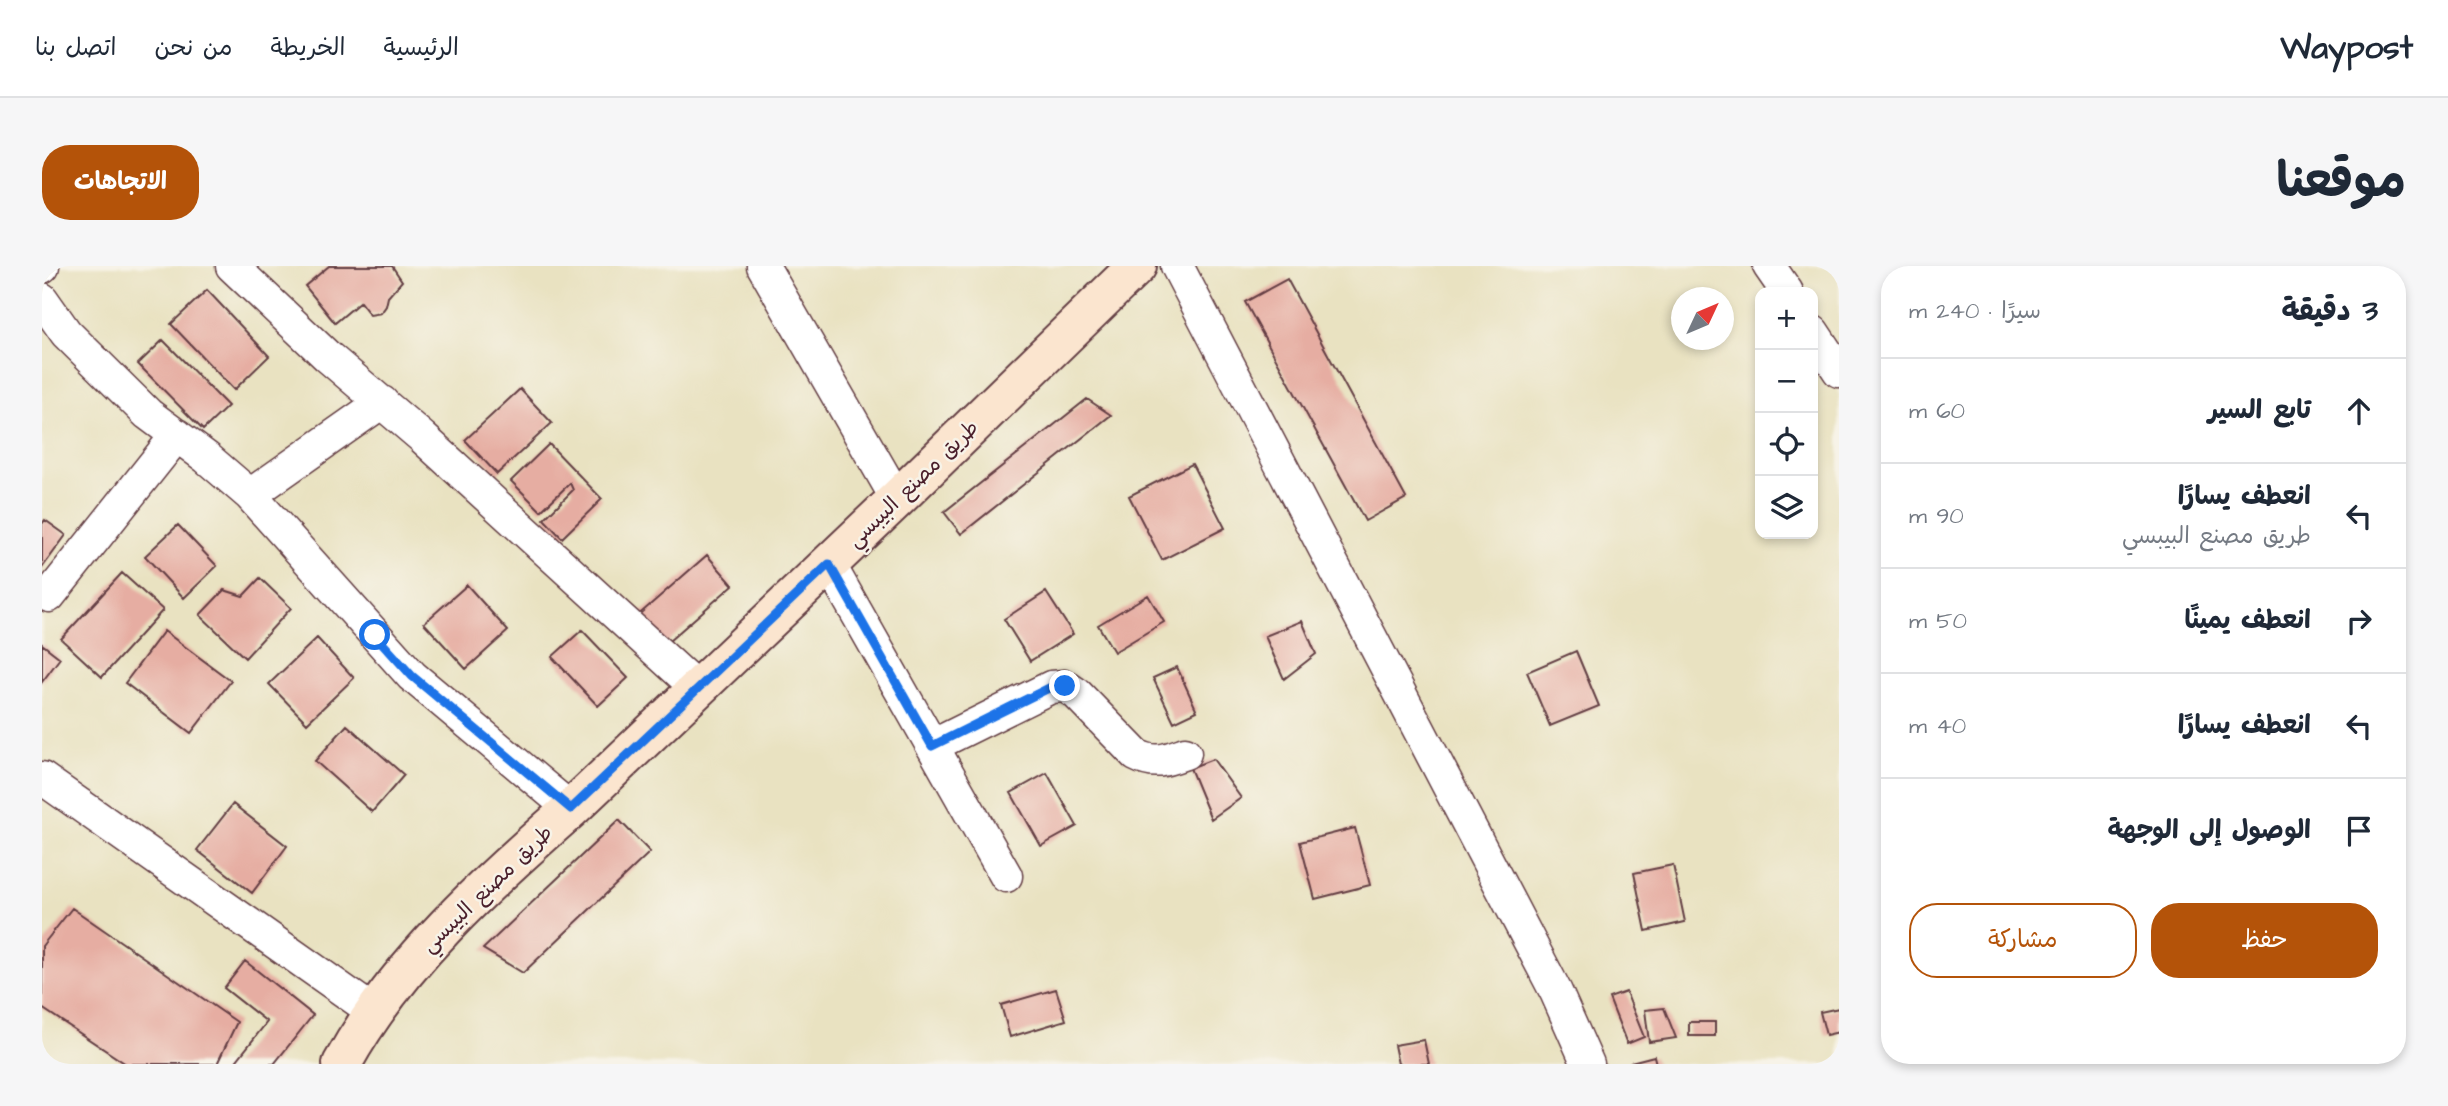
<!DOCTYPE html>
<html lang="ar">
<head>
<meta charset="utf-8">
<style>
  :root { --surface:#fff; --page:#f6f6f7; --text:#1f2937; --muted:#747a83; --line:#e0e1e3; --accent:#b45309 }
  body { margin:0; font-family:"Architects Daughter","Playpen Sans Arabic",sans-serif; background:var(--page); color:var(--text); direction:rtl }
  .controls { position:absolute; right:21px; top:21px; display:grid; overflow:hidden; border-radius:14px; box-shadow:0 4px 10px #0003 }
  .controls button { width:63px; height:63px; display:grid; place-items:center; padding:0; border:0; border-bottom:2px solid var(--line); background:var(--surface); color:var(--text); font:35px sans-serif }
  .compass { position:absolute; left:1629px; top:21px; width:63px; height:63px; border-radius:50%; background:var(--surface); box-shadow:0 4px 10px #0003; rotate:46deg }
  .stop { position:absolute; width:21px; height:21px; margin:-16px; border:5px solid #1a73e8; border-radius:50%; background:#fff }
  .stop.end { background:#1a73e8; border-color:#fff; box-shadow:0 2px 7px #0008 }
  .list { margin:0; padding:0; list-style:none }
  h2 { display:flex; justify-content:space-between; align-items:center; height:91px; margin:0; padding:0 28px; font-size:30px }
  h2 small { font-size:23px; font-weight:400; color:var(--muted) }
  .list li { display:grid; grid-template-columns:46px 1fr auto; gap:21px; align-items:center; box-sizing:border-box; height:105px; padding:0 28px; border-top:2px solid var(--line) }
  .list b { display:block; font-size:26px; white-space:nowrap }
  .list p { margin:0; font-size:23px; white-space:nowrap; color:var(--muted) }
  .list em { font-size:23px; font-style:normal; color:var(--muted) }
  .actions { display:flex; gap:14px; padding:21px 28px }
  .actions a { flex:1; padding:16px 0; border:2px solid var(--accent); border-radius:28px; text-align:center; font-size:24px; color:var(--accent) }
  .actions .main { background:var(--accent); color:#fff }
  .icon { flex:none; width:38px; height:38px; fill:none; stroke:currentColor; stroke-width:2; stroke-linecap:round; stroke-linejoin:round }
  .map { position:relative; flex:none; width:1797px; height:798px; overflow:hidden; direction:ltr; border-radius:28px }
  header { display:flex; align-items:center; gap:42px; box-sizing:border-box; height:98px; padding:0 35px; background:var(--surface); border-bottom:2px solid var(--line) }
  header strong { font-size:33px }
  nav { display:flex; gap:38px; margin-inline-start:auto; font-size:24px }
  .intro { display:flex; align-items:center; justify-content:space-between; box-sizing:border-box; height:168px; padding:0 42px }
  h1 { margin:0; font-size:49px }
  .button { padding:18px 32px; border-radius:28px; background:var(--accent); color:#fff; font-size:24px; font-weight:700 }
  main { display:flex; gap:42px; padding:0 42px }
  aside { flex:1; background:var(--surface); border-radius:28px; box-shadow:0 4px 10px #0003 }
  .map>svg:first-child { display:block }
</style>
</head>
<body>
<header>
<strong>Waypost</strong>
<nav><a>الرئيسية</a><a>الخريطة</a><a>من نحن</a><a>اتصل بنا</a></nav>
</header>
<div class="intro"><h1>موقعنا</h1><a class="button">الاتجاهات</a></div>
<main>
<aside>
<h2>3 دقيقة<small>سيرًا · 240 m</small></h2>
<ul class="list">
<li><svg class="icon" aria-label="ahead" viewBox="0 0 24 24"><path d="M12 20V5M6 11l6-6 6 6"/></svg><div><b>تابع السير</b></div><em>60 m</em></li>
<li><svg class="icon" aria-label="left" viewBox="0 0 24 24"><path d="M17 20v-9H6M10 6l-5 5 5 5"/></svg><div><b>انعطف يسارًا</b><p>طريق مصنع البيبسي</p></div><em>90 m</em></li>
<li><svg class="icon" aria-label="right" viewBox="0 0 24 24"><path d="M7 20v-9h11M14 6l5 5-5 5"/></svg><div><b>انعطف يمينًا</b></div><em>50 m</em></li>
<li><svg class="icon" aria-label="left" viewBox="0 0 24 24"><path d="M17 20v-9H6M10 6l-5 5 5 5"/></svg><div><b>انعطف يسارًا</b></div><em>40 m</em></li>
<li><svg class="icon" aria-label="arrive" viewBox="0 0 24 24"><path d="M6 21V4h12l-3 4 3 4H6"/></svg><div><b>الوصول إلى الوجهة</b></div></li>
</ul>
<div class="actions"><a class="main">حفظ</a><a>مشاركة</a></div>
</aside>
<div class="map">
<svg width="1797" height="798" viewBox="0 0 1797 798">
  <rect width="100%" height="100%" fill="#f7f3e8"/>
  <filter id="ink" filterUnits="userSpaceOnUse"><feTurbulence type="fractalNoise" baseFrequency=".0143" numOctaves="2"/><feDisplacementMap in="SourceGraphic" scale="14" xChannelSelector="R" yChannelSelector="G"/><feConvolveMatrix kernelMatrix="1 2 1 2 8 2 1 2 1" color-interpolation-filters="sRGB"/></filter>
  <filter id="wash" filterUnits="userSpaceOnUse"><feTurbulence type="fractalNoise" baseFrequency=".00686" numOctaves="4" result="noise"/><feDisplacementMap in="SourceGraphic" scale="28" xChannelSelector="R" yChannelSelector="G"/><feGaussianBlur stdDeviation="1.57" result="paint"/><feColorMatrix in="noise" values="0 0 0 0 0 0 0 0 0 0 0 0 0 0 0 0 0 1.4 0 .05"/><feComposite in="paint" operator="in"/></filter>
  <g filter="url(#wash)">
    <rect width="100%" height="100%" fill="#e9e2c1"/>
    <g id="blocks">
      <path fill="#e6ada2" d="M287 0H350L360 15 346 31 344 40 339 47 328 49 318 36 293 57 263 20Z
        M1245 13 1364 232 1323 255 1203 36Z
        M165 24 227 90 192 124 129 58Z
        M121 74 186 140 161 164 96 98Z
        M478 123 510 157 455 208 423 174Z
        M1045 133 1069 149 919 268 902 246Z
        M507 178 560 233 520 272 502 253 531 224 528 217 499 245 469 215Z
        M1150 198 1183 262 1120 294 1087 230Z
        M3 254 24 269 0 302V258Z
        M136 259 175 300 142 332 103 290Z
        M665 289 691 319 619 382 593 352Z
        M80 307 121 344 60 411 19 373Z
        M218 312 249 342 203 392 158 349 182 324 201 330Z
        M425 319 466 365 424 403 382 357Z
        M1004 326 1031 368 988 395 962 353Z
        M1106 329 1122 356 1072 386 1056 359Z
        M1260 355 1274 388 1242 413 1223 370Z
        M540 364 586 412 556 440 510 391Z
        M122 365 189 415 149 467 83 417Z
        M275 372 312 412 265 457 227 418Z
        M0 378 18 392 0 416Z
        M1534 385 1557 440 1508 460 1485 406Z
        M1135 401 1155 445 1132 456 1111 412Z
        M305 459 362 509 330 546 273 495Z
        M1171 493 1199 532 1169 553 1148 502Z
        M1005 507 1035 560 999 580 969 527Z
        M191 538 245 580 210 627 155 584Z
        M577 554 608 586 481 707 441 683Z
        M1313 562 1328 619 1273 633 1258 576Z
        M1631 599 1643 656 1604 665 1592 607Z
        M30 642 195 756 175 798H84L0 742V680Z
        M203 695 271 749 232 798H192L225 756 182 722Z
        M1014 723 1024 754 968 771 959 739Z
        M1584 726 1602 771 1585 778 1567 732Z
        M1622 742 1634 772 1607 776 1603 744Z
        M1797 742V766L1784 769 1778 746Z
        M1647 756H1673V770H1647Z
        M1382 774 1387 798H1356L1352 779Z
        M1612 790 1614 798H1590L1589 796Z"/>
    </g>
  </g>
  <g filter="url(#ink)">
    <use href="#blocks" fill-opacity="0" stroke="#623c42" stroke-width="2"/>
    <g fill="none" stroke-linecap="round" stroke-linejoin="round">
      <defs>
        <path id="street" d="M190 0 285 90 380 171 656 423
          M721 0 855 233
          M1135 0 1514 726 1546 798
          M1727 0 1745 26
          M0 1 1 0
          M0 33 24 67 106 148 165 192 208 229 370 410 529 543
          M1771 66 1797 105
          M208 229 340 136
          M787 298 964 610
          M7 330 135 169
          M890 480 1009 421 1023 420 1035 428 1094 489C1113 499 1124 494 1143 487
          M0 512 332 746"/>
        <path id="secondary" d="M300 798C355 697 444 618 529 543L855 233 1095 0"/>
      </defs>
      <use href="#street" stroke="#623c42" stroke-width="35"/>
      <use href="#secondary" stroke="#623c42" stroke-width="42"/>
      <use href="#street" stroke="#fff" stroke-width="32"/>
      <use href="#secondary" stroke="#fbe5cf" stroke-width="38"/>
    </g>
  </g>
  <g fill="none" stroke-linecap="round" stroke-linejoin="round" filter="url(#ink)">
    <path stroke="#1a73e8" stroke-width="9" d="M333 369 370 410 529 543 787 298 890 480 1009 421 1023 420"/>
  </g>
  <g text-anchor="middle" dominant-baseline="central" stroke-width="5" stroke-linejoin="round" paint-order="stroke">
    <g font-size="21" fill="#4a1f2b" stroke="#f7f3e8">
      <text transform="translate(871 218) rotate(-44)">طريق مصنع البيبسي</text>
      <text transform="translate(445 623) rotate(-44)">طريق مصنع البيبسي</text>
    </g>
  </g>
</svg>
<div class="controls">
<button>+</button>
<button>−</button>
<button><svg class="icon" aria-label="locate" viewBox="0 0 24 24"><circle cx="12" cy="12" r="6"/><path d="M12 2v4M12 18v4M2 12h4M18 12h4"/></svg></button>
<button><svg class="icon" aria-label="layers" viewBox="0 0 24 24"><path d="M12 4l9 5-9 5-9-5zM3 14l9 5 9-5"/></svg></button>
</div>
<svg class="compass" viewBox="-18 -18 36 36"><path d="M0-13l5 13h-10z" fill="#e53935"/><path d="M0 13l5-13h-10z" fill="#747a83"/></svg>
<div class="stop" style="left:333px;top:369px"></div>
<div class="stop end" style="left:1023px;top:420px"></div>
</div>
</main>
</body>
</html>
